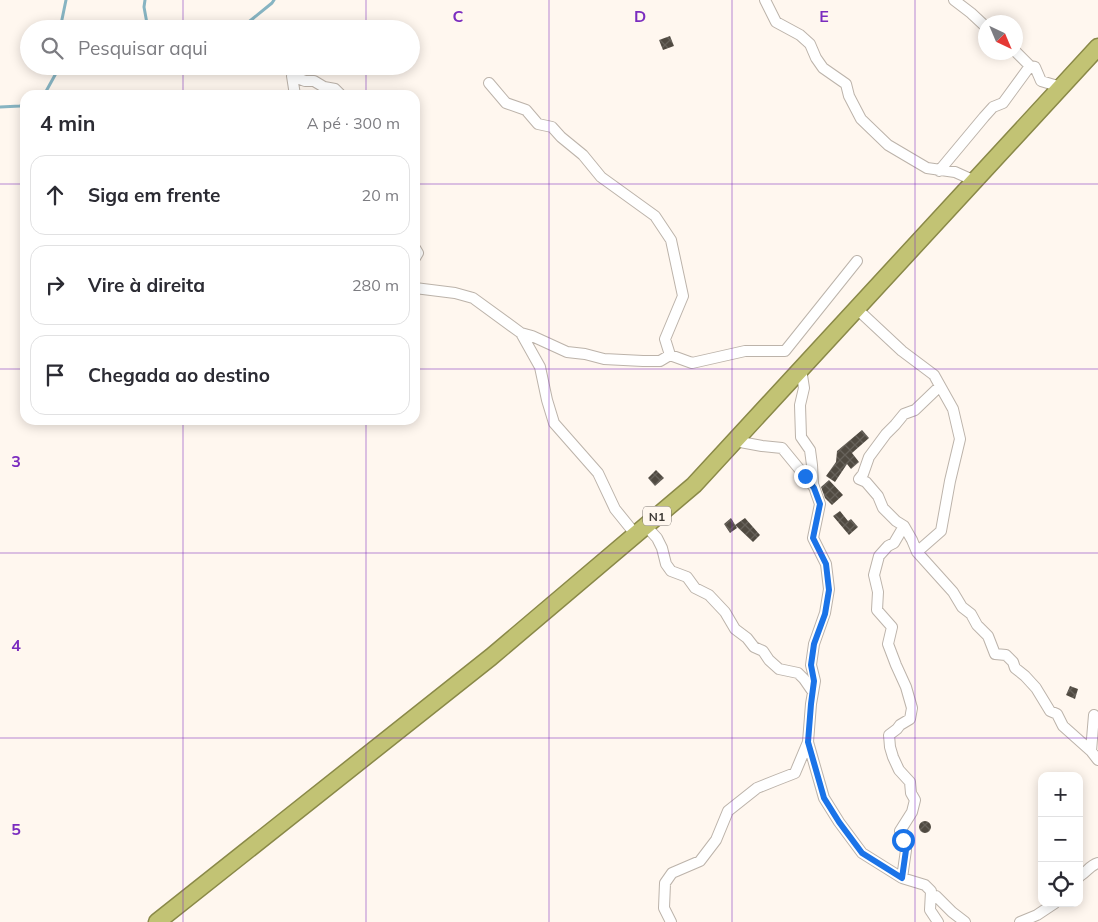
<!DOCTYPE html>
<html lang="pt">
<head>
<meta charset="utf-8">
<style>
  :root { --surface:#fff; --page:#f2f2f3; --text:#2b2b33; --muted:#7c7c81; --line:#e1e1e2 }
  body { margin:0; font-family:Mulish,sans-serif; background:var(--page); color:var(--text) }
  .controls { position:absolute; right:15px; bottom:15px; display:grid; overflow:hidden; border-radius:10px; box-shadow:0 2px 12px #0003 }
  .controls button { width:45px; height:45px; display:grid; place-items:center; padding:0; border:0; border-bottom:1px solid var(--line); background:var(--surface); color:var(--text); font:25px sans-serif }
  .compass { position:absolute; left:978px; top:15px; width:45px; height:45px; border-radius:50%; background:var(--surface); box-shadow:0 2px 12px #0003; rotate:136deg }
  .stop { position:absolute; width:15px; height:15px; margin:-11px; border:4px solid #1a73e8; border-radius:50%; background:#fff }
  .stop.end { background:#1a73e8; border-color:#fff; box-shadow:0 1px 5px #0008 }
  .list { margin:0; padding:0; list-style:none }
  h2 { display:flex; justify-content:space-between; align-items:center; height:65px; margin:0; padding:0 20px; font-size:21px }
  h2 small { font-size:16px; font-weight:400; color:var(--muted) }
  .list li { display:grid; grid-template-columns:32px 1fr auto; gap:15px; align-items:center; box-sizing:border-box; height:80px; margin:0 10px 10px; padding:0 10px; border:1px solid var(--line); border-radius:15px }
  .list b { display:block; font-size:19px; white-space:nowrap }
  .list em { font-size:16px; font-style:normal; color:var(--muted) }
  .icon { flex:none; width:28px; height:28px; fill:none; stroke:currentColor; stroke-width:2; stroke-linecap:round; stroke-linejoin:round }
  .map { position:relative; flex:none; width:1098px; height:922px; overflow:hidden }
  .search { position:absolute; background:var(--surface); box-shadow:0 2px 12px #0003; left:20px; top:20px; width:400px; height:55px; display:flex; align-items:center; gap:12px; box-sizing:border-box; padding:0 18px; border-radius:28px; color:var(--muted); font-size:19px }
  .panel { position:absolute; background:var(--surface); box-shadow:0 2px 12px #0003; left:20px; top:90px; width:400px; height:335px; border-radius:15px }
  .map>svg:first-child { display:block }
</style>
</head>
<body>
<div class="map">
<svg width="1098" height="922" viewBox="0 0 1098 922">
  <defs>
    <pattern id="building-cross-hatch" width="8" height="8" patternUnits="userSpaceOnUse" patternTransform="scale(1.25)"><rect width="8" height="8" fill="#504a41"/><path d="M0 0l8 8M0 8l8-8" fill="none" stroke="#67625b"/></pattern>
  </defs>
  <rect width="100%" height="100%" fill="#fff7ef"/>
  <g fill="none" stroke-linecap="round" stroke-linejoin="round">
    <path stroke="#87b4c2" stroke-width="3" d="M145 0 144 7 148 29
      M60 29 66 0
      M240 29 272 3 274 0
      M44 95 60 66
      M0 107 20 106 25 104"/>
  </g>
  <path fill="url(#building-cross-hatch)" d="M670 36 674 46 663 50 659 40Z
    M862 430 869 438 852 453 859 462 851 469 847 464 835 482 826 476 836 462 837 451Z
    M656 470 664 478 655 486 648 478Z
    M829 480 843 495 832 505 825 498 821 487Z
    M840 511 848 521 851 519 858 527 849 535 833 516Z
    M731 518 737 528 730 533 724 524Z
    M745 518 760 535 753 542 735 525Z
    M1070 686 1078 689 1075 699 1066 695Z
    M919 827a6 6 0 1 1 12 0a6 6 0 1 1-12 0Z"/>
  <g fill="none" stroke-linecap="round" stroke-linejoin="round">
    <defs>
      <path id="minor" d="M765 0 776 22 800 35 810 44 816 58 823 68 846 84 849 96 861 119 888 145 927 168 955 172 975 181
        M954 0 971 13 986 27
        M1016 52 1030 66 1035 67 1041 81 1061 87
        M489 83 506 103 526 110 538 124 552 127 561 137 583 155 601 177 655 216 671 240 683 296 665 339 670 355
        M295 95 292 76 305 81H314L324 87 335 89 341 95
        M939 171 984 117 993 107 1003 103 1030 66
        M415 248 418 253 415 258
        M415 288 455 293 473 298 521 333 532 336 567 352 585 354 604 359 643 361H660L670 355 692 363 745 351H785L857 261
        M857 309 902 351 934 375 953 409 960 439 950 481 941 531 917 552 912 540 904 526 896 521 883 508 878 496 866 482 859 479 863 474 869 457 886 434 895 425 904 414 915 410 940 386
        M521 333 540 367 547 400 554 423 598 473 615 509 636 535
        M735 441 762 446 782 448 814 487
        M646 526 657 538 662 548 666 564 671 571 687 577 695 588 709 595 725 612 735 629 747 638 754 647 763 651 769 660 779 669 798 673 804 679 813 692
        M917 552 953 592 962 607 971 614 977 625 988 636 995 654 1006 655 1013 662 1015 668 1025 676 1036 688 1050 711 1057 714 1063 726 1091 751 1094 715
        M808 742 824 798 839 822 862 853 902 878 925 885 931 891 930 910 938 922
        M1091 751 1098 760
        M1079 877 1080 876C1088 871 1089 866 1098 863
        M902 878 906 850 900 831 912 812 915 800 911 793 910 782 899 770 893 757 890 747 889 735 897 729 900 725 910 719 912 708 906 687 896 665 888 644 892 627 877 610 878 592 874 575 879 556 888 546 894 543 904 526
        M936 896 952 912 965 922
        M671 922 664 908 665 883 672 873 700 861 716 840 728 811 757 788 777 780 795 773 808 742 811 704 815 681 811 665 814 644 825 613 829 589 826 564 813 538 820 504 813 484 812 465 810 450 801 437 800 405 804 388 801 369
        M1020 922 1037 915 1055 903"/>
      <path id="trunk" d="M157 922 491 657 694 485 1098 47"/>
    </defs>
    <use href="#minor" stroke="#bcb3aa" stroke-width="12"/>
    <use href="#trunk" stroke="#8a8948" stroke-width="19"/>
    <use href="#minor" stroke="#fff" stroke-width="10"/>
    <use href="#trunk" stroke="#c2c374" stroke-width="16"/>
  </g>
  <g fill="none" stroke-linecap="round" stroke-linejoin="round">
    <path stroke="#1a73e8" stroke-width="6" d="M805 476 814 488 820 504 813 538 826 564 829 590 825 614 814 644 811 665 814 681 811 704 808 742 824 798 839 822 862 853 902 878 906 850 903 840"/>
  </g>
  <path fill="none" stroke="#7b2cbf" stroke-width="1" stroke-opacity="0.55" d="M183 0V29M366 0V29M549 0V922M732 0V922M915 0V922M183 66V95M366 66V95M0 184H25M415 184H1098M0 369H25M415 369H1098M183 420V922M366 420V922M0 553H1098M0 738H1098"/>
  <g text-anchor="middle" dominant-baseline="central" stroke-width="5" stroke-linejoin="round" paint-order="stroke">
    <rect fill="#fff7ef" stroke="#78736e" stroke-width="1" x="643" y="506.5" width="28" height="19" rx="4"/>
    <g font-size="12" font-weight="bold" fill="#3e3a36">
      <text x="657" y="516">N1</text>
    </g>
  </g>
  <g font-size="16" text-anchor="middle" font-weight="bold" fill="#7b2cbf" stroke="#fff7ef" stroke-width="5" stroke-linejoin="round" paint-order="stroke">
    <text x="458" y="22">C</text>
    <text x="640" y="22">D</text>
    <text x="824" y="22">E</text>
    <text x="16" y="467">3</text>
    <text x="16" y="651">4</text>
    <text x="16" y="835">5</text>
  </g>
</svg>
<div class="controls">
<button>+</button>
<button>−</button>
<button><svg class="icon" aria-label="locate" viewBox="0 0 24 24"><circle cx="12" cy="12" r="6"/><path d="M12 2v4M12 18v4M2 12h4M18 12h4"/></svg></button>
</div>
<svg class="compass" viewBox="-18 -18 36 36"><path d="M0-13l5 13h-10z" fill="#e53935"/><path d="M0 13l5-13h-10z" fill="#7c7c81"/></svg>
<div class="stop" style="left:903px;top:840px"></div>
<div class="stop end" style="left:805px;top:476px"></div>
<div class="search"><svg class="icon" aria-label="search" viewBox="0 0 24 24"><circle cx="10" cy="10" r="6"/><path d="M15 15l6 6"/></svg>Pesquisar aqui</div>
<section class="panel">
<h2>4 min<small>A pé · 300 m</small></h2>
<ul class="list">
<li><svg class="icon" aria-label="ahead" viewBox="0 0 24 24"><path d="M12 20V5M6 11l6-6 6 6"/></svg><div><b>Siga em frente</b></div><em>20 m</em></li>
<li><svg class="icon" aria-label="right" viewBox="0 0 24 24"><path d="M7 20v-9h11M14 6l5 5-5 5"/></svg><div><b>Vire à direita</b></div><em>280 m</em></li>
<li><svg class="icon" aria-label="arrive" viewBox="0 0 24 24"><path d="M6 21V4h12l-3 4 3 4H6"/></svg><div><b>Chegada ao destino</b></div></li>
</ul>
</section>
</div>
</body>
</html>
